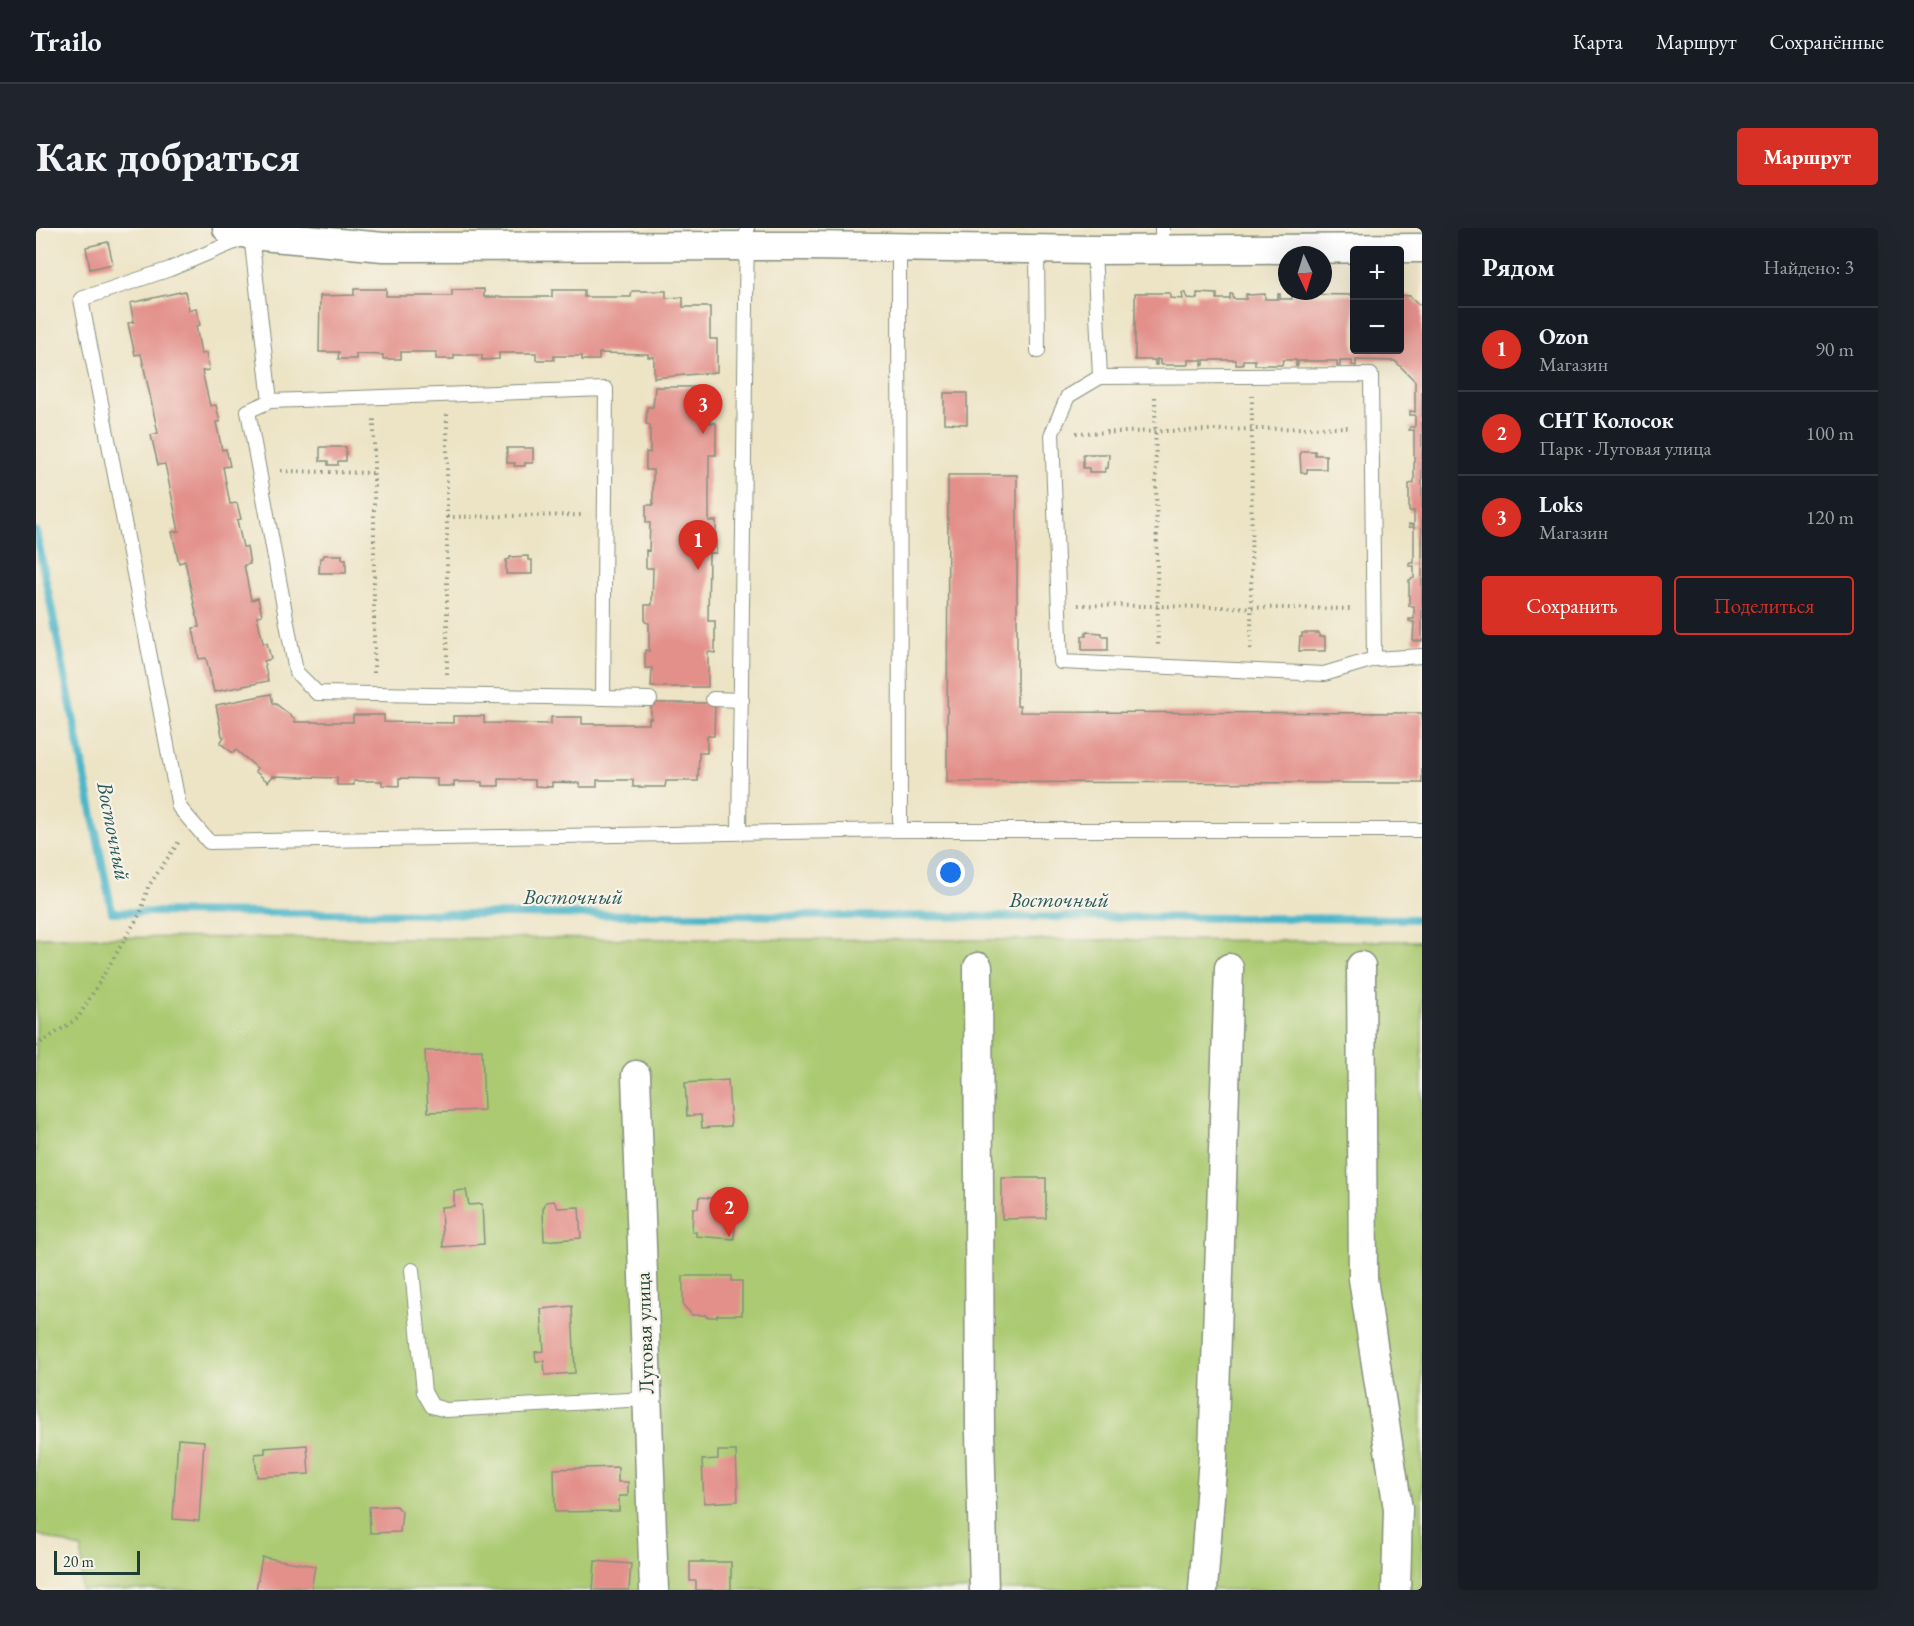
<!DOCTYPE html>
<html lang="ru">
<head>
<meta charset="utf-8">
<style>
  :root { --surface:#171b24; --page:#20242c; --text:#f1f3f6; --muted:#9ea1a6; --line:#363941; --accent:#d93025 }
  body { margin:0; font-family:"EB Garamond",serif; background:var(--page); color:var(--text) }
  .controls { position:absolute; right:18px; top:18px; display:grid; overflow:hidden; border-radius:6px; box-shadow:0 6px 24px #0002 }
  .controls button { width:54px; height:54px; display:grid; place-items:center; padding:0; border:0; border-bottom:2px solid var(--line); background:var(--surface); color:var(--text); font:30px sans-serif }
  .compass { position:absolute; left:1242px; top:18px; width:54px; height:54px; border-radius:50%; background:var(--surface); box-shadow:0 6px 24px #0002; rotate:176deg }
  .scale { position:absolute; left:18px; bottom:15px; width:86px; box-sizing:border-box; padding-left:6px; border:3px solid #1f3d34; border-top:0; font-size:16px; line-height:21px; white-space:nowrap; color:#1f3d34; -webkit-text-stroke:4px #f7f3e8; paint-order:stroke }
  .you { position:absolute; left:915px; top:645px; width:21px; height:21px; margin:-15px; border:4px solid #fff; border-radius:50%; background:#1a73e8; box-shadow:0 0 0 9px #1a73e833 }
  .badge { display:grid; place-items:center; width:39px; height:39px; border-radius:50%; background:var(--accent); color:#fff; font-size:20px; font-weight:700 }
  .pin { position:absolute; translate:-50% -50px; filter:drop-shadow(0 2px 3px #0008) }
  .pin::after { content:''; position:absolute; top:32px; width:21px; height:18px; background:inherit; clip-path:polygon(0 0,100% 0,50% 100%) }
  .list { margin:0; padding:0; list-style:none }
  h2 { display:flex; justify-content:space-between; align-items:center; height:78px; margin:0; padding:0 24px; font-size:26px }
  h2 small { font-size:20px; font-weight:400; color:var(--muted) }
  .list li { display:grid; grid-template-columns:39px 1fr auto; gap:18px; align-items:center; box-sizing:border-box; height:84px; padding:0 24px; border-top:2px solid var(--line) }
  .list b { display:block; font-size:22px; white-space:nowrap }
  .list p { margin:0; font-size:20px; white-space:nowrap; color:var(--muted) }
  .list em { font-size:20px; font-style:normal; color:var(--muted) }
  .actions { display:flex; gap:12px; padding:18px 24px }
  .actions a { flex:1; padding:14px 0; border:2px solid var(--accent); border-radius:6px; text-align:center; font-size:21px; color:var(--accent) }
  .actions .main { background:var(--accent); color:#fff }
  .map { position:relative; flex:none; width:1386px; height:1362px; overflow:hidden; border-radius:6px }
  header { display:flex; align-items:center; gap:36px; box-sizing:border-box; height:84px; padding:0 30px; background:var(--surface); border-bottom:2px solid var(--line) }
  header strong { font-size:28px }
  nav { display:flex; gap:33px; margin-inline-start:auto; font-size:21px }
  .intro { display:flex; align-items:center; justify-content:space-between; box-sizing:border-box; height:144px; padding:0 36px }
  h1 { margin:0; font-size:42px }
  .button { padding:15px 27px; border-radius:6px; background:var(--accent); color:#fff; font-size:21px; font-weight:700 }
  main { display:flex; gap:36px; padding:0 36px }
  aside { flex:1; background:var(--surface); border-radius:6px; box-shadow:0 6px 24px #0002 }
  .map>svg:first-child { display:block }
</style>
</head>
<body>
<header>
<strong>Trailo</strong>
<nav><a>Карта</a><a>Маршрут</a><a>Сохранённые</a></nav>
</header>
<div class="intro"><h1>Как добраться</h1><a class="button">Маршрут</a></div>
<main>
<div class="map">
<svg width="1386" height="1362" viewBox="0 0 1386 1362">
  <rect width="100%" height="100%" fill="#f7f3e8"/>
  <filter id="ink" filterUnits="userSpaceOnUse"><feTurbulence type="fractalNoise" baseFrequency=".0167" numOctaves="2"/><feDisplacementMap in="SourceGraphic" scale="12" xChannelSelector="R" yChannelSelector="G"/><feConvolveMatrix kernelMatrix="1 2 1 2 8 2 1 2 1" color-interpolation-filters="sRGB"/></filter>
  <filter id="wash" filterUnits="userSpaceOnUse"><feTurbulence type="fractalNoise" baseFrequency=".008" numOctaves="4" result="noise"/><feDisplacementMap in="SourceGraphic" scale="24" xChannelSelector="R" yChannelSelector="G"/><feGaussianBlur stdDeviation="1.35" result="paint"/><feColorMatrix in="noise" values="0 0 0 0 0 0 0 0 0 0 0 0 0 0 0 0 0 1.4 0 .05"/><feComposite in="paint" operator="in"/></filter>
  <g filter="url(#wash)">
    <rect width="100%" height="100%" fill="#ede4c6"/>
    <path fill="#abca72" stroke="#658453" stroke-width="1.5" d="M0 709 1386 713V1362H45L46 1321 0 1306Z"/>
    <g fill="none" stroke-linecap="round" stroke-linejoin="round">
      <path stroke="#4cb6c9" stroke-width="8" d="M0 303 76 684 1386 691"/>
    </g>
    <g id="blocks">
      <path fill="#e38f8a" d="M72 14 77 36 54 41 50 19Z
        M318 61H350V68H416V62L448 61V69H516V62H548V69H595L596 63H630V70L647 69V79H674V111H681V144L618 150V129H612V126L563 125V132H546V128H518V132H500V125H463V131L446 132V127H418V131H400V124H365V131H347V127L320 126V131H302L303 124H283L284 68 318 67Z
        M149 63 153 82 160 80 164 97 160 98 165 126 170 125 173 142 166 143 174 178 180 177 184 194H180L186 222 190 221 194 238 187 239 194 276 201 275 205 291 201 292 207 319H211L214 336 208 337 215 372 222 370 226 387 221 388 227 415H231L235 431 228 433 232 453 178 464 170 430 163 431 157 400 163 399 149 333 143 335 136 304 143 303 129 236 122 237 115 207 122 205 105 126 99 127 92 95 98 94 94 75Z
        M1099 65H1134V70L1147 71 1146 65H1149L1151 70 1161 71V65L1181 66V71H1194V66H1197V71H1210V66H1212V67L1229 66V71H1242V66H1244V71H1256V66L1318 67V122H1364V67L1374 68 1383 77 1386 74V413H1377L1378 394 1373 393V391H1378V378H1373V352L1378 350V338H1373V335H1378V299H1373V296L1378 297V283H1373V256L1378 255V202H1373L1374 199H1379V187H1374V183L1379 184V153L1359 133 1320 132V138L1316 137V133H1304V138H1301V133H1262V137L1260 138V132H1247L1246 137H1219V132H1207V137H1200V132H1168V137H1166V132H1152V137H1126L1124 136V132L1121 131V137H1119V132H1099Z
        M619 159H672L674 161V195H680V227H673V293H680V325H673L672 393H679V425L672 424V459H615L616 440H609V422L613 423V395L609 394V377H616L617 340H610V322L613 323 614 295 610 294V277H617V242H610V224L614 225V197L610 196 611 179H617Z
        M908 165H931V196L908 195Z
        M284 219H310V233H302V237H292V233H284Z
        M471 220H497V235H489V238H478L479 235H471Z
        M1265 223H1279V227H1290V241H1271V245L1265 244 1264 227Z
        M1047 226H1073L1072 240H1069V244H1053V240H1047Z
        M912 247H981V478H984V484L1386 485V555L911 554Z
        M288 327H306V331H310V345H283L284 330H287Z
        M492 328V332H496V346H470V332L474 331V329Z
        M1050 404 1066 405V408H1072V422H1046V408H1050Z
        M1266 405H1283V409H1289V423H1263L1264 409H1266Z
        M235 466 237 476H240L259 491V494H317V487H348V494L417 495V488H448V495L515 496V489H546V496H613V490L615 491V475H679L678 508H671V525H663L662 553H630L629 559H597V552H561V559H544V555L516 554V559L499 558V552L463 551V558H446V554H418V558H401V551L363 550V558L346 557V553H318V557H301V550L237 548 232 554 219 543 221 540 200 522 197 525 184 515 188 509 186 508 180 477Z
        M446 822 448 882 392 884 389 823Z
        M692 852 695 898 666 900 665 887 651 888 649 855Z
        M966 950H1010V990L966 991Z
        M430 962 433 977 446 976 448 1016 407 1019 405 979 418 978V963Z
        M663 969 701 972 698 1011 660 1008V1004H656L657 980H662Z
        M518 973 522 980 543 979 545 1010 508 1013 507 981 510 974Z
        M647 1048H696V1053H706V1087H681V1089H670V1087H656L647 1077Z
        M536 1078 539 1145 509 1147 508 1133H500L499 1124 508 1123 505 1081Z
        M142 1211 168 1213 163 1293 137 1291Z
        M271 1217 273 1246 221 1249 219 1226 229 1225V1220Z
        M682 1223H700L702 1273 668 1275 666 1232 682 1231Z
        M582 1239V1254H592V1268H583V1283L519 1284 518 1241Z
        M360 1278 366 1283 364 1304 334 1305 333 1279Z
        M226 1329 279 1338 275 1362 248 1360V1362H220Z
        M559 1333 595 1336 593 1362H557Z
        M654 1334H695V1362H660V1353H654Z"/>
    </g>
  </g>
  <g filter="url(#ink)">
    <use href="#blocks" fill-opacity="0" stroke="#86907d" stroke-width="1.5"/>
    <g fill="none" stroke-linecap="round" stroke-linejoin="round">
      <defs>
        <path id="service" d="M863 19 864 602H1386
          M1001 22 1002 123
          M1058 22 1064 149 1032 168 1016 205 1025 434 1288 446 1338 431 1386 428
          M1126 22V0
          M1064 149 1335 147 1338 431
          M234 173 215 7 134 41 45 71 143 579 173 614 864 602
          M567 470 570 161 234 173 212 183 260 444 281 465 567 470 614 471
          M677 471 706 472
          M703 604 711 0
          M376 1042 388 1164 396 1178 410 1182 610 1171"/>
        <path id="minor" d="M191 0 215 7 347 19 770 18 1058 22 1386 20
          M1325 738 1327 1051 1362 1281 1360 1362
          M942 739 944 1205 948 1362
          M600 847 618 1362
          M1167 1362 1177 1229 1193 740"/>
      </defs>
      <use href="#service" stroke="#86907d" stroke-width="16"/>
      <use href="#minor" stroke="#86907d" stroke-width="31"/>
      <path stroke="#86907d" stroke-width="4" stroke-dasharray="1.5 4.5" stroke-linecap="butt" d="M1119 169 1122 420
        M1040 205 1314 199
        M245 243 338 245
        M411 289 547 287
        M1042 377 1317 381
        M1215 421 1216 168
        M338 445V188
        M411 446V186
        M0 818 42 790 105 684 112 659 144 612"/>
      <use href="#service" stroke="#fff" stroke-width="14"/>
      <use href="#minor" stroke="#fff" stroke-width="28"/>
    </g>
  </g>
  <g text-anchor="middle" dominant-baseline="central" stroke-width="4.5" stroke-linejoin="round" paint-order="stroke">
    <g font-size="21" fill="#1f3d34" stroke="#f7f3e8">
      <text transform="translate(608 1105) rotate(-92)">Луговая улица</text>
    </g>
    <g font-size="22" font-style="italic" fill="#2a5b59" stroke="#f7f3e8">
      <text transform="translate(78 603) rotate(79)">Восточный</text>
      <text x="537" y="668">Восточный</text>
      <text x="1023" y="671">Восточный</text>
    </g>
  </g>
</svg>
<div class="controls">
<button>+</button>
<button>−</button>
</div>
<svg class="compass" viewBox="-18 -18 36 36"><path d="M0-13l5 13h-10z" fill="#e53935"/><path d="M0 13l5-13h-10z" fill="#9ea1a6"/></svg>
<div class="scale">20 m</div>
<div class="you"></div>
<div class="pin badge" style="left:662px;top:342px">1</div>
<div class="pin badge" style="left:693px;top:1009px">2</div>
<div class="pin badge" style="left:667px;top:206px">3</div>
</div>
<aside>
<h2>Рядом<small>Найдено: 3</small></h2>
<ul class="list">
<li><span class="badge">1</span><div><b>Ozon</b><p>Магазин</p></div><em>90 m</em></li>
<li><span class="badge">2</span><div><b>СНТ Колосок</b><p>Парк · Луговая улица</p></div><em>100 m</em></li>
<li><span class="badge">3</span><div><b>Loks</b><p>Магазин</p></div><em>120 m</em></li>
</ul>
<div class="actions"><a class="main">Сохранить</a><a>Поделиться</a></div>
</aside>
</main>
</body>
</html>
